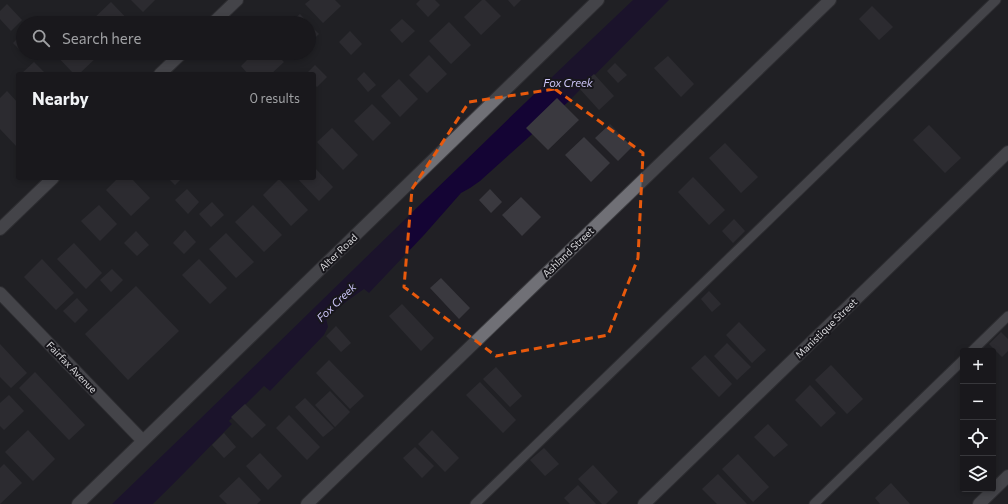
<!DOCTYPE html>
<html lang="en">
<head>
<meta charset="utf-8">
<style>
  :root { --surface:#19181c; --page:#222125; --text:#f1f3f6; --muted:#9fa0a3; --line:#37373b }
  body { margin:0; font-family:Commissioner,sans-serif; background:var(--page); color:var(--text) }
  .controls { position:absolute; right:12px; bottom:12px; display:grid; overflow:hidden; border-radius:4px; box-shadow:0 2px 6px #0003 }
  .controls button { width:36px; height:36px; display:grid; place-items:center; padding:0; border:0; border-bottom:1px solid var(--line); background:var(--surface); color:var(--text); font:20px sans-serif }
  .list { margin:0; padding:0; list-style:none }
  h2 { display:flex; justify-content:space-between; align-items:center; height:52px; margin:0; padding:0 16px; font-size:17px }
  h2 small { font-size:13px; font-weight:400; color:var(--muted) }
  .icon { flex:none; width:22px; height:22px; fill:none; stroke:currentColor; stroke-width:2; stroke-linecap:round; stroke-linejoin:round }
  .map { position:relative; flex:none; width:1008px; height:504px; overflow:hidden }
  .search { position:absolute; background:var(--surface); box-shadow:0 2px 6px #0003; left:16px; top:16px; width:300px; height:44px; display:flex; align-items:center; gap:10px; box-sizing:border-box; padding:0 14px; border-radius:22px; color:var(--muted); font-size:15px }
  .panel { position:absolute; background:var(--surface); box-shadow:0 2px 6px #0003; left:16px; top:72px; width:300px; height:108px; border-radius:4px }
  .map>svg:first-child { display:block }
</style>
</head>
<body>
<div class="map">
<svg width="1008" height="504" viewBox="0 0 1008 504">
  <rect width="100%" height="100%" fill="#212025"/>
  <path fill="#140434" d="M633 0H669L568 102 480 181 470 188 461 193 424 235 369 293 364 289 347 301 326 318 328 327 324 335 270 391 264 386 229 421 232 424C205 451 180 478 153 504H112C286 337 457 166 633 0Z"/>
  <path fill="#3a393f" d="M131 0H155L143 12Z
    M310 0H335L341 6 323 23 305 4Z
    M420 0H435L440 5 428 17 416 4Z
    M482 0H485L501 16 481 35 464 17Z
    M508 0H521L514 7Z
    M111 2 131 23H89Z
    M7 4 22 20 11 31 0 19V11Z
    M872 6 893 27 879 40 859 19Z
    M300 14 308 23H290Z
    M402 19 415 31 402 43 390 30Z
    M449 22 471 45 451 64 429 41Z
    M309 24 319 34 309 43Z
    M350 31 362 44 351 55 339 42Z
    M22 34 23 36V53H27L25 55 13 43Z
    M54 53H98L99 55 79 74H74Z
    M254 53H275L284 62 271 74H248L241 66Z
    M429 55 447 74 427 93 409 75Z
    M668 56 694 84 681 97 654 68Z
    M34 62 46 74H21Z
    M615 63 627 75 618 83 607 71Z
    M315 65 327 77 317 87 314 84V74H306Z
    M364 72 376 85 368 92 357 79Z
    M594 74 614 96 599 110 579 88Z
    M399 79 418 99 400 117 381 96Z
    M7 91 18 103V146L17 147 0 129V98Z
    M557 98 579 120 548 150 526 128Z
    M372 104 391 123 373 141 354 121Z
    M610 124 632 147 618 161 595 138Z
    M929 125 961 158 945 173 913 140Z
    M332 128 358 155 343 170 317 142Z
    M584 137 610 163 591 182 565 155Z
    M725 143 758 177 741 193 709 158Z
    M314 167 333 187 319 201 297 178H314Z
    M693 177 725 210 709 225 678 192Z
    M118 178H131L150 198 131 216 106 190Z
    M168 178H182L175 185Z
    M279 179 308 210 291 226 263 195Z
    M187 189 199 202 188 214 175 200Z
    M490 189 502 202 491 213 479 200Z
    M521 197 541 217 522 236 502 215Z
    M212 202 224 215 211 227 199 214Z
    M99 205 117 224 100 241 81 221Z
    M253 205 282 235 264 252 235 222Z
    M734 219 745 231 733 243 722 231Z
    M185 230 196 242 184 254 173 243Z
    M136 231 149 245 137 256 124 243Z
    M226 233 254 262 236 278 209 249Z
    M74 243 102 273 86 289 57 259Z
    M42 259 74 293 56 310 24 277Z
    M199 259 227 288 210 304 182 275Z
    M112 269 123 280 111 292 100 280Z
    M441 278 470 308 459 319 430 288Z
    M136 286 179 331 128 380 85 334Z
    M709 291 721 304 712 312 701 299Z
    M77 298 88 310 75 323 63 311Z
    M402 304 434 338 421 351 389 316Z
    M739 322 766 350 752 363 726 335Z
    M336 326 351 343 341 352 326 336Z
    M1001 332 1008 339V351L1002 357 989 344Z
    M727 343 751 367 737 380 714 356Z
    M0 344 27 373 11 388 0 377Z
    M705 355 732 384 719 397 691 368Z
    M329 360 364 396 350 409 316 373Z
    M831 365 863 399 847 414 815 380Z
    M496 367 522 396 510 407 483 379Z
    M35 372 85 425 69 440 19 388Z
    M480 382 516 420 503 433 466 395Z
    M810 385 836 413 821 427 795 400Z
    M330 391 350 412 335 427 315 405Z
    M9 395 24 411 4 430 0 426V403Z
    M305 398 334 428 323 437 295 407Z
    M245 404 266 425 252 438 231 417Z
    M289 415 320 447 307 460 276 428Z
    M768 424 788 445 774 457 754 437Z
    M28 430 55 459 33 481 5 452Z
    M432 430 459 458 445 472 418 444Z
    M224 433 236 447 224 458 212 445Z
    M415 447 434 466 422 478 403 458Z
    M544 448 559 464 545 476 530 460Z
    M260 453 282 476 268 490 246 466Z
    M738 454 769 487 753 502 722 469Z
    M4 464 22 483 0 504V468Z
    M593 465 618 492 606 504H602L578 479Z
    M718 474 747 504H717L702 489Z
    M239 477 261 500 257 504H227L219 496Z
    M891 483 910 504H880L875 498Z
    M578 485 596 504H570L564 498Z"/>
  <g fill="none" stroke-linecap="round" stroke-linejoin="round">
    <defs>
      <path id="lane" d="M972 351 1008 316
        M475 504 996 0
        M814 504 963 360"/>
      <path id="street" d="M213 23 237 0
        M160 74 182 53
        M0 229 53 178
        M0 293 143 441
        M78 504 598 0
        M307 504 830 0
        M644 504 1008 152
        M979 504 1008 476"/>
    </defs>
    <use href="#lane" stroke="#3c3c40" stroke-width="11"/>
    <use href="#street" stroke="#3c3c40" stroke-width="14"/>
    <use href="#lane" stroke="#707076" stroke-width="9"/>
    <use href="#street" stroke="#707076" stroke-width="12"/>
  </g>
  <path d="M0 0H1008V504H0ZM555 89 643 153 638 258 608 335 496 356 404 287 412 189 469 102Z" fill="#212025" fill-opacity=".55" fill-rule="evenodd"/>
  <path fill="none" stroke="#e8590c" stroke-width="3" stroke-dasharray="8 5" stroke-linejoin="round" d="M555 89 643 153 638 258 608 335 496 356 404 287 412 189 469 102Z"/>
  <g text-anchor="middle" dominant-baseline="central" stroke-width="4" stroke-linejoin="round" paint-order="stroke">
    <g font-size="10" fill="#d9d9dc" stroke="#18171c">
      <text transform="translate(338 252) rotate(-44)">Alter Road</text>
      <text transform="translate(568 252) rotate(-44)">Ashland Street</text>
      <text transform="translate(826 328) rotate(-44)">Manistique Street</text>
      <text transform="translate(72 367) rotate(46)">Fairfax Avenue</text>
    </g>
    <g font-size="11" font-style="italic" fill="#cec7fa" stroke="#18171c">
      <text x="568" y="82">Fox Creek</text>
      <text transform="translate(336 302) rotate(-44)">Fox Creek</text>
    </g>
  </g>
</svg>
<div class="controls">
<button>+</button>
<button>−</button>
<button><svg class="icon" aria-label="locate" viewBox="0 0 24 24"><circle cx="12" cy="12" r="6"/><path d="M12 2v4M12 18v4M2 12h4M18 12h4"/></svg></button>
<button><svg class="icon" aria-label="layers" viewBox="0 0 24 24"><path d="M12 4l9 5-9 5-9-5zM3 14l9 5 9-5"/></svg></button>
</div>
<div class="search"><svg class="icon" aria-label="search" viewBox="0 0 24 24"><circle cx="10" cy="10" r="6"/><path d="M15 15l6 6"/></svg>Search here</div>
<section class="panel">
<h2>Nearby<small>0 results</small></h2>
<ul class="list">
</ul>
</section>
</div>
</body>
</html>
